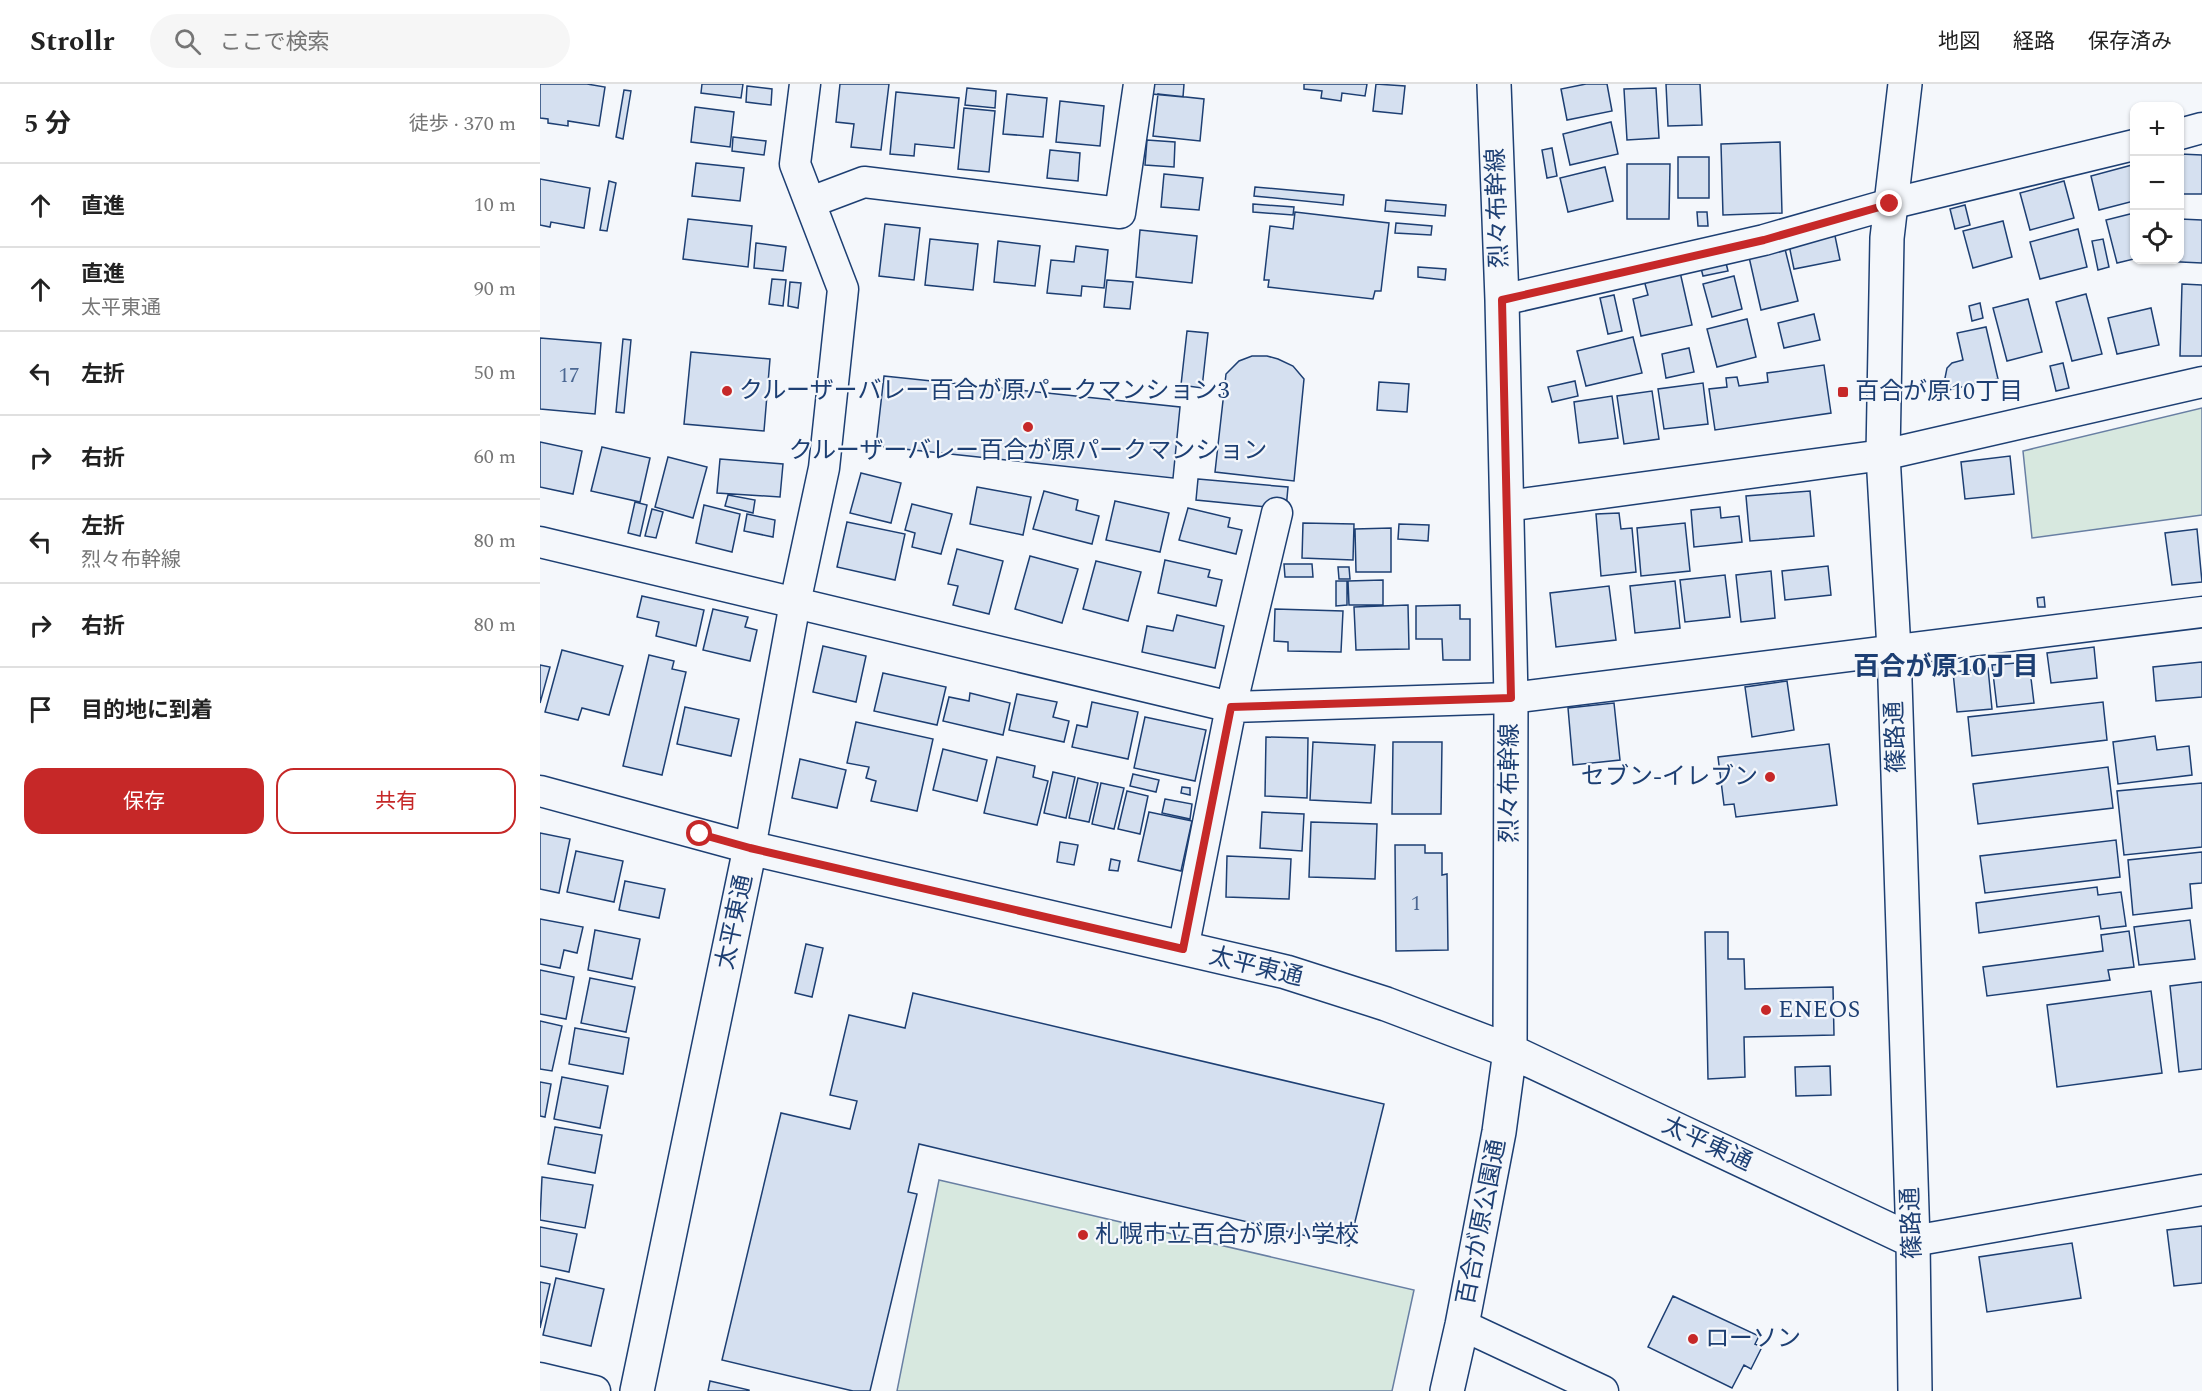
<!DOCTYPE html>
<html lang="ja">
<head>
<meta charset="utf-8">
<style>
  :root { --surface:#fff; --page:#f6f6f6; --text:#222; --muted:#767676; --line:#e0e0e0; --accent:#c62828 }
  body { margin:0; font-family:Spectral,"Noto Sans JP",serif; background:var(--page); color:var(--text) }
  .controls { position:absolute; right:18px; top:18px; display:grid; overflow:hidden; border-radius:12px; box-shadow:0 2px 4px #0004 }
  .controls button { width:54px; height:54px; display:grid; place-items:center; padding:0; border:0; border-bottom:2px solid var(--line); background:var(--surface); color:var(--text); font:30px sans-serif }
  .stop { position:absolute; width:18px; height:18px; margin:-14px; border:4px solid #c62828; border-radius:50%; background:#fff }
  .stop.end { background:#c62828; border-color:#fff; box-shadow:0 2px 6px #0008 }
  .list { margin:0; padding:0; list-style:none }
  h2 { display:flex; justify-content:space-between; align-items:center; height:78px; margin:0; padding:0 24px; font-size:26px }
  h2 small { font-size:20px; font-weight:400; color:var(--muted) }
  .list li { display:grid; grid-template-columns:39px 1fr auto; gap:18px; align-items:center; box-sizing:border-box; height:84px; padding:0 24px; border-top:2px solid var(--line) }
  .list b { display:block; font-size:22px; white-space:nowrap }
  .list p { margin:0; font-size:20px; white-space:nowrap; color:var(--muted) }
  .list em { font-size:20px; font-style:normal; color:var(--muted) }
  .actions { display:flex; gap:12px; padding:18px 24px }
  .actions a { flex:1; padding:14px 0; border:2px solid var(--accent); border-radius:18px; text-align:center; font-size:21px; color:var(--accent) }
  .actions .main { background:var(--accent); color:#fff }
  .icon { flex:none; width:33px; height:33px; fill:none; stroke:currentColor; stroke-width:2; stroke-linecap:round; stroke-linejoin:round }
  .map { position:relative; flex:none; width:1662px; height:1307px; overflow:hidden }
  header { display:flex; align-items:center; gap:36px; box-sizing:border-box; height:84px; padding:0 30px; background:var(--surface); border-bottom:2px solid var(--line) }
  header strong { font-size:28px }
  nav { display:flex; gap:33px; margin-inline-start:auto; font-size:21px }
  .search { width:420px; height:54px; background:var(--page); display:flex; align-items:center; gap:15px; box-sizing:border-box; padding:0 21px; border-radius:33px; color:var(--muted); font-size:22px }
  main { display:flex }
  aside { flex:1; background:var(--surface) }
  .map>svg:first-child { display:block }
</style>
</head>
<body>
<header>
<strong>Strollr</strong>
<div class="search"><svg class="icon" aria-label="search" viewBox="0 0 24 24"><circle cx="10" cy="10" r="6"/><path d="M15 15l6 6"/></svg>ここで検索</div>
<nav><a>地図</a><a>経路</a><a>保存済み</a></nav>
</header>
<main>
<aside>
<h2>5 分<small>徒歩 · 370 m</small></h2>
<ul class="list">
<li><svg class="icon" aria-label="ahead" viewBox="0 0 24 24"><path d="M12 20V5M6 11l6-6 6 6"/></svg><div><b>直進</b></div><em>10 m</em></li>
<li><svg class="icon" aria-label="ahead" viewBox="0 0 24 24"><path d="M12 20V5M6 11l6-6 6 6"/></svg><div><b>直進</b><p>太平東通</p></div><em>90 m</em></li>
<li><svg class="icon" aria-label="left" viewBox="0 0 24 24"><path d="M17 20v-9H6M10 6l-5 5 5 5"/></svg><div><b>左折</b></div><em>50 m</em></li>
<li><svg class="icon" aria-label="right" viewBox="0 0 24 24"><path d="M7 20v-9h11M14 6l5 5-5 5"/></svg><div><b>右折</b></div><em>60 m</em></li>
<li><svg class="icon" aria-label="left" viewBox="0 0 24 24"><path d="M17 20v-9H6M10 6l-5 5 5 5"/></svg><div><b>左折</b><p>烈々布幹線</p></div><em>80 m</em></li>
<li><svg class="icon" aria-label="right" viewBox="0 0 24 24"><path d="M7 20v-9h11M14 6l5 5-5 5"/></svg><div><b>右折</b></div><em>80 m</em></li>
<li><svg class="icon" aria-label="arrive" viewBox="0 0 24 24"><path d="M6 21V4h12l-3 4 3 4H6"/></svg><div><b>目的地に到着</b></div></li>
</ul>
<div class="actions"><a class="main">保存</a><a>共有</a></div>
</aside>
<div class="map">
<svg width="1662" height="1307" viewBox="0 0 1662 1307">
  <rect width="100%" height="100%" fill="#f4f7fb"/>
  <path fill="#d7e8df" stroke="#687fa3" stroke-width="1.5" d="M1662 324V431L1492 454 1483 367Z
    M399 1096 874 1206 852 1307H357Z"/>
  <path fill="#d5e0f0" stroke="#1d3f73" stroke-width="1.5" d="M0 0H47L65 3 59 42 28 37V42L8 39V35L0 34Z
    M162 0H203L201 14 161 9Z
    M300 0H349L341 66 311 63 314 40 296 38Z
    M613 0H644L643 13 612 10Z
    M764 0H827L825 12 802 9 801 17 781 14 782 7 764 5Z
    M836 0 865 2 862 30 833 27Z
    M1046 0H1067L1072 27 1027 36 1021 5Z
    M1126 0H1160L1162 41 1128 42Z
    M207 2 232 5 231 21 206 18Z
    M427 4 456 7 455 24 425 21Z
    M1116 4 1119 54 1087 56 1084 5Z
    M84 6 91 7 83 55 76 53Z
    M356 8 419 14 414 64 375 60 374 72 350 70Z
    M467 10 507 14 503 53 463 50Z
    M618 10 664 15 660 57 613 52Z
    M520 17 564 22 560 62 516 58Z
    M155 23 194 28 190 63 151 58Z
    M424 24 455 27 449 88 418 85Z
    M1071 38 1078 70 1030 81 1023 50Z
    M193 53 226 57 224 71 192 67Z
    M607 56 635 58 634 83 605 81Z
    M1240 58 1242 129 1183 131 1181 60Z
    M1012 64 1017 92 1007 94 1002 66Z
    M510 66 540 69 538 97 507 94Z
    M1640 70 1662 71V110H1640Z
    M1138 73H1169V114H1138Z
    M156 79 204 84 200 117 152 112Z
    M1087 80H1130L1129 135H1087Z
    M1592 81 1594 90V117L1559 126 1551 92Z
    M1065 83 1073 117 1028 128 1020 94Z
    M624 90 663 94 659 126 621 123Z
    M0 95 50 104 44 144 11 138 10 143 0 141Z
    M69 97 76 99 67 147 60 146Z
    M1524 97 1534 134 1490 146 1480 109Z
    M715 103 804 111 803 121 714 112Z
    M846 116 906 121 905 132 845 127Z
    M713 120 754 123 753 131 713 128Z
    M1425 121 1430 141 1415 145 1410 125Z
    M755 128 849 139 841 207H835L833 215 728 203 729 196H724L730 142 753 145Z
    M1157 128H1167L1168 142H1158Z
    M1594 129V175L1577 179 1566 136Z
    M148 135 212 142 208 183 143 175Z
    M1640 135 1662 136V179L1620 177 1640 176Z
    M1463 137 1472 173 1433 184 1423 147Z
    M856 139 892 142 891 151 855 149Z
    M345 140 380 144 374 196 339 192Z
    M1538 145 1547 183 1500 195 1490 158Z
    M600 146 657 152 652 199 596 193Z
    M1295 152 1300 176 1254 185 1249 161Z
    M390 155 438 160 433 206 385 201Z
    M1563 155 1569 183 1558 186 1552 157Z
    M458 157 500 162 495 202 454 198Z
    M216 159 246 163 243 187 214 184Z
    M536 162 568 166 564 204 542 202 541 212 507 209 511 176 534 178Z
    M1245 165 1258 217 1221 226 1209 173Z
    M1185 175 1188 187 1163 192 1160 180Z
    M878 183 906 185 905 196 878 193Z
    M1140 188 1152 241 1101 252 1093 215 1108 211 1104 196Z
    M1194 192 1202 225 1172 233 1163 200Z
    M232 195 246 196 243 222 229 220Z
    M567 196 593 198 590 225 564 223Z
    M250 198 261 199 258 224 248 222Z
    M1642 200 1662 201V272H1640Z
    M1546 210 1562 270 1532 277 1516 218Z
    M1074 211 1082 247 1068 250 1060 214Z
    M1488 215 1502 268 1467 277 1453 224Z
    M1440 219 1443 234 1432 237 1429 222Z
    M1611 224 1619 261 1577 270 1568 234Z
    M1274 230 1280 256 1244 264 1238 239Z
    M1207 235 1216 273 1177 283 1167 245Z
    M1446 243 1458 295 1408 306 1405 294 1407 284 1412 279 1423 276 1417 249Z
    M647 247 668 249 662 304 641 301Z
    M1093 253 1102 289 1046 302 1037 267Z
    M0 254 61 259 55 330 0 325Z
    M83 255 91 256 84 329 76 328Z
    M1149 264 1154 288 1126 294 1122 270Z
    M151 268 230 275 224 347 144 340Z
    M712 272H727L738 275 753 282 764 295 754 397 675 388 686 290 699 277Z
    M1523 279 1529 304 1516 307 1510 282Z
    M1284 281 1291 329 1175 346 1169 305 1187 303 1186 294 1197 293 1199 302 1228 298 1227 289Z
    M344 292 640 323 633 394 336 362Z
    M1035 297 1038 312 1012 318 1008 303Z
    M839 298 869 300 867 328 837 326Z
    M1163 299 1168 340 1124 345 1118 305Z
    M1112 307 1119 355 1084 360 1077 312Z
    M1072 312 1078 354 1039 359 1034 318Z
    M0 358 42 367 33 410 0 403Z
    M62 363 110 374 100 418 51 407Z
    M1470 372 1474 410 1425 415 1421 378Z
    M128 373 167 383 153 434 115 423Z
    M180 375 243 380 240 413 177 409Z
    M321 389 361 399 351 439 310 429Z
    M658 395 748 403 746 425 656 416Z
    M437 403 491 413 483 451 430 440Z
    M504 407 538 416 536 426 559 432 552 460 493 445Z
    M1270 407 1274 452 1210 457 1206 412Z
    M188 411 215 416 213 429 185 422Z
    M575 417 629 429 620 468 566 456Z
    M95 418 107 421 100 452 88 449Z
    M372 420 412 430 401 470 372 463 375 449 365 446Z
    M164 421 200 430 192 468 156 459Z
    M1180 423 1181 434 1199 432 1202 458 1154 463 1151 426Z
    M648 424 690 434 688 443 702 446 696 470 639 456Z
    M112 425 123 428 116 454 105 452Z
    M1079 429 1081 445 1092 444 1096 488 1061 492 1056 430Z
    M207 430 235 436 233 453 204 447Z
    M307 438 365 450 355 496 297 483Z
    M763 439 814 440 813 476 762 474Z
    M1145 439 1150 487 1101 492 1097 444Z
    M859 440 889 441 888 457 858 455Z
    M851 444V488H816L815 445Z
    M1657 445 1662 498 1632 501 1625 449Z
    M417 465 463 477 449 530 413 521 418 502 408 500Z
    M490 472 538 485 522 539 475 525Z
    M625 476 670 486 668 493 682 496 676 522 618 509Z
    M556 477 601 488 588 537 543 525Z
    M744 480H772L773 493H745Z
    M1288 482 1291 511 1245 516 1242 487Z
    M798 483H809L810 495H799Z
    M1231 487 1235 534 1201 538 1196 491Z
    M1185 491 1190 533 1145 538 1140 496Z
    M843 496V521H809L808 497Z
    M796 497H807V521L796 522Z
    M1135 497 1140 544 1095 549 1090 502Z
    M1069 502 1076 556 1016 563 1010 509Z
    M102 512 164 526 156 562 116 552 119 538 97 533Z
    M1504 513 1505 523H1498L1497 514Z
    M868 521 869 565 816 566 814 523Z
    M920 521V535H930V576H903L902 555H876V522Z
    M173 525 208 533 205 543 217 546 210 577 163 566Z
    M735 525 803 527 801 568 748 567V558L734 557Z
    M637 531 684 542 675 584 602 568 607 542 633 547Z
    M283 562 326 572 316 618 273 608Z
    M1554 563 1557 594 1511 599 1507 569Z
    M22 566 83 582 69 631 42 624 38 636 5 628Z
    M109 571 134 577 132 585 146 588 122 691 83 682Z
    M1489 578 1494 619 1457 623 1452 581Z
    M1662 578V613L1616 617 1613 583Z
    M0 581 10 583 0 619Z
    M1448 584 1452 625 1417 628 1413 588Z
    M343 589 406 603 397 641 334 627Z
    M1247 597 1254 646 1212 653 1205 603Z
    M430 609 470 619 463 651 403 637 409 613 429 617Z
    M477 610 517 618 513 633 529 637 524 658 469 646Z
    M552 618 598 628 588 675 532 663 537 641 547 643Z
    M1563 618 1567 656 1432 672 1428 633Z
    M1074 619 1080 676 1033 681 1028 624Z
    M145 623 199 635 191 672 137 660Z
    M605 633 666 646 655 697 594 684Z
    M316 638 393 655 377 727 331 717 336 697 326 694 329 683 307 679Z
    M1615 652 1617 666 1649 662 1652 691 1578 700 1573 658Z
    M726 653 768 654 767 714 725 712Z
    M773 658 835 661 831 719 770 716Z
    M853 658H902L901 730H852Z
    M1289 660 1297 721 1196 733 1194 720 1184 721 1178 673Z
    M403 665 447 676 437 717 393 706Z
    M457 673 495 682 493 693 508 697 497 741 444 729Z
    M260 675 306 686 297 724 252 714Z
    M1568 683 1573 724 1438 740 1433 700Z
    M513 688 535 693 526 734 504 729Z
    M593 690 619 696 616 708 590 702Z
    M538 694 558 699 549 738 529 734Z
    M561 699 584 704 574 745 552 740Z
    M1662 699V763L1584 771 1577 707Z
    M642 703 650 704V711L641 709Z
    M587 707 608 712 600 750 578 745Z
    M625 715 652 720 650 735 622 729Z
    M609 728 652 737 641 787 598 777Z
    M722 728 764 730 762 767 720 764Z
    M771 738 837 740 835 795 769 793Z
    M0 749 30 755 19 809 0 805Z
    M1576 756 1580 793 1445 809 1440 772Z
    M520 758 538 761 534 781 517 778Z
    M855 761H885V769H902V791L907 790 908 866 856 867Z
    M36 767 83 777 74 818 27 808Z
    M1662 768V799L1650 800 1652 824 1593 831 1588 776Z
    M687 772 751 775 749 815 686 813Z
    M571 775 580 777 578 787 569 786Z
    M85 797 125 805 119 834 79 826Z
    M1557 803 1558 811 1581 808 1586 842 1561 845 1559 832 1439 849 1436 819Z
    M0 835 43 843 37 869 24 866 20 884 0 880Z
    M1650 836 1655 875 1599 881 1594 843Z
    M55 846 100 855 92 895 48 886Z
    M1589 847 1594 883 1568 886 1570 896 1447 912 1443 883 1563 867 1561 851Z
    M1165 848H1188V875H1204L1205 905 1293 903 1294 951 1204 953 1205 993 1168 995Z
    M266 860 283 864 272 913 255 909Z
    M0 886 34 893 26 935 0 930Z
    M50 894 95 903 86 948 41 939Z
    M1662 898V985L1639 988 1630 902Z
    M1611 907 1622 989 1517 1003 1507 921Z
    M373 909 844 1020 809 1162 379 1060 368 1108 377 1110 330 1307H313L182 1276 241 1029 310 1045 317 1017 290 1011 309 931 365 944Z
    M0 937 22 942 12 987 0 985Z
    M35 944 89 954 83 990 29 980Z
    M1290 982 1291 1011 1256 1012 1255 983Z
    M22 993 68 1002 60 1044 14 1035Z
    M0 998 11 1000 5 1033 0 1032Z
    M15 1043 62 1051 55 1089 8 1080Z
    M2 1093 53 1101 45 1144 0 1136Z
    M1662 1142V1199L1634 1202 1627 1146Z
    M0 1143 37 1150 29 1188 0 1182Z
    M1532 1159 1541 1214 1447 1228 1439 1173Z
    M16 1194 64 1205 51 1262 3 1251Z
    M0 1198 10 1200 0 1244Z
    M1133 1212 1219 1252 1215 1260 1222 1263 1211 1285 1204 1281 1192 1304 1108 1263Z
    M170 1297 209 1306V1307H168Z"/>
  <g fill="none" stroke-linecap="round" stroke-linejoin="round">
    <defs>
      <path id="minor" d="M1640 50 1662 44
        M271 118 324 98 580 129 599 0
        M962 216 1224 156 1350 120 1594 61
        M967 422 1343 371 1662 298
        M0 458 691 623 971 614 1662 528
        M0 707 210 764 255 519 284 384 303 205 255 80 265 0
        M643 865 691 623 737 429
        M1373 1157 1662 1106
        M922 1241 1063 1307
        M0 1294 55 1307"/>
      <path id="tertiary" d="M1365 0 1347 154 1343 371 1354 566 1373 1157 1375 1307
        M97 1307 210 764 746 888 846 920 970 967 1373 1157
        M907 1307 922 1241 959 1048 970 967 971 614 962 216 954 0"/>
    </defs>
    <use href="#minor" stroke="#1d3f73" stroke-width="33"/>
    <use href="#tertiary" stroke="#1d3f73" stroke-width="36"/>
    <use href="#minor" stroke="#f4f7fb" stroke-width="30"/>
    <use href="#tertiary" stroke="#f4f7fb" stroke-width="33"/>
  </g>
  <g fill="none" stroke-linecap="round" stroke-linejoin="round">
    <path stroke="#c62828" stroke-width="8" d="M160 750 210 764 643 865 691 623 971 614 962 216 1224 156 1350 120"/>
  </g>
  <g fill="#c62828" stroke="#f4f7fb" stroke-width="2">
    <circle cx="187" cy="307" r="6"/>
    <rect x="1297" y="302" width="12" height="12" rx="3"/>
    <circle cx="488" cy="343" r="6"/>
    <circle cx="1230" cy="693" r="6"/>
    <circle cx="1226" cy="926" r="6"/>
    <circle cx="543" cy="1151" r="6"/>
    <circle cx="1153" cy="1255" r="6"/>
  </g>
  <g text-anchor="middle" dominant-baseline="central" stroke-width="4.5" stroke-linejoin="round" paint-order="stroke">
    <g font-size="21" fill="#4b6792">
      <text x="29" y="292">17</text>
      <text x="876" y="820">1</text>
    </g>
    <g font-size="24" fill="#1d3f73" stroke="#f4f7fb">
      <text transform="translate(958 124) rotate(-92)">烈々布幹線</text>
      <text transform="translate(1356 653) rotate(-92)">篠路通</text>
      <text transform="translate(970 699) rotate(-90)">烈々布幹線</text>
      <text transform="translate(195 838) rotate(-78)">太平東通</text>
      <text transform="translate(716 883) rotate(14)">太平東通</text>
      <text transform="translate(1167 1060) rotate(25)">太平東通</text>
      <text transform="translate(942 1138) rotate(-79)">百合が原公園通</text>
      <text transform="translate(1372 1139) rotate(-92)">篠路通</text>
    </g>
    <g font-size="24" fill="#1d3f73" stroke="#f4f7fb" text-anchor="start">
      <text x="199" y="307">クルーザーバレー百合が原パークマンション3</text>
      <text x="1315" y="308">百合が原10丁目</text>
      <text x="488" y="367" text-anchor="middle">クルーザーバレー百合が原パークマンション</text>
      <text x="1218" y="693" text-anchor="end">セブン-イレブン</text>
      <text x="1238" y="926">ENEOS</text>
      <text x="555" y="1151">札幌市立百合が原小学校</text>
      <text x="1165" y="1255">ローソン</text>
    </g>
    <g font-size="26" font-weight="bold" fill="#1d3f73" stroke="#f4f7fb">
      <text x="1406" y="583">百合が原10丁目</text>
    </g>
  </g>
</svg>
<div class="controls">
<button>+</button>
<button>−</button>
<button><svg class="icon" aria-label="locate" viewBox="0 0 24 24"><circle cx="12" cy="12" r="6"/><path d="M12 2v4M12 18v4M2 12h4M18 12h4"/></svg></button>
</div>
<div class="stop" style="left:160px;top:750px"></div>
<div class="stop end" style="left:1350px;top:120px"></div>
</div>
</main>
</body>
</html>
